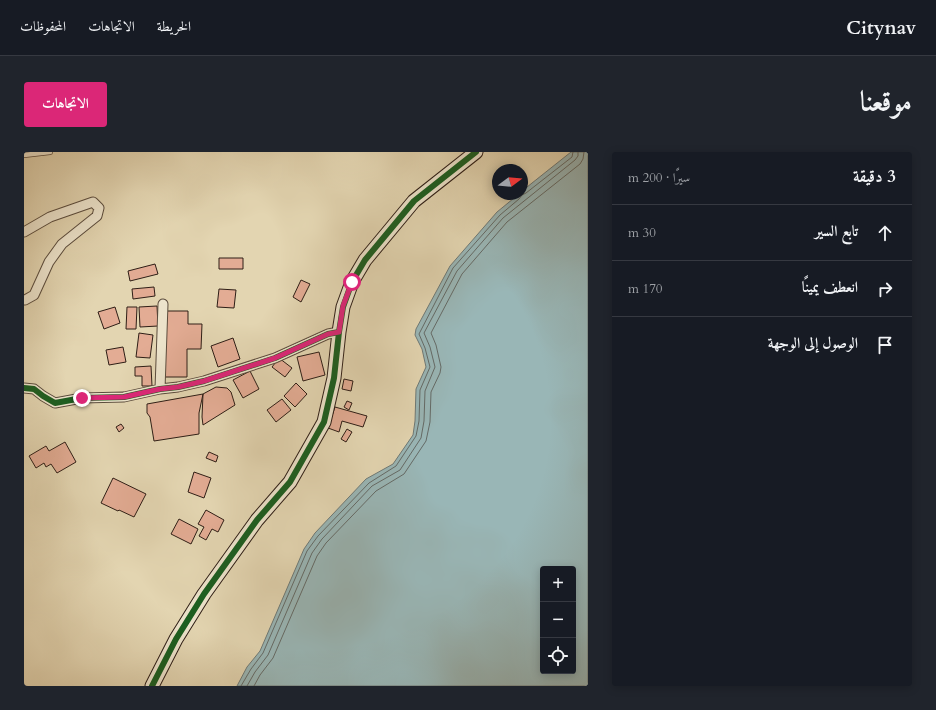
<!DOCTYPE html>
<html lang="ar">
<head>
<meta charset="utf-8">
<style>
  :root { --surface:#171b24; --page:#20242c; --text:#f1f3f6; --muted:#9ea1a6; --line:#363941; --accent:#db2777 }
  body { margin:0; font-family:Cardo,Amiri,serif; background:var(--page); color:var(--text); direction:rtl }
  .controls { position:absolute; right:12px; bottom:12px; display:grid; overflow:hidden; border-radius:4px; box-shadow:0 2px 10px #0003 }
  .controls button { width:36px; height:36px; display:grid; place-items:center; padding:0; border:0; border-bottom:1px solid var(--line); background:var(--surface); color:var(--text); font:20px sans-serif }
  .compass { position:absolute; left:468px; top:12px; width:36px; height:36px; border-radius:50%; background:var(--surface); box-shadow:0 2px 10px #0003; rotate:74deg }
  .stop { position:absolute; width:12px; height:12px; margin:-9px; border:3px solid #db2777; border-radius:50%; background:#fff }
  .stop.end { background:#db2777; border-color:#fff; box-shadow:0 1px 4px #0008 }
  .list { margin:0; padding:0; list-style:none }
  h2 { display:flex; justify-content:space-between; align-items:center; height:52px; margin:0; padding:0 16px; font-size:17px }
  h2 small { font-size:13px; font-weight:400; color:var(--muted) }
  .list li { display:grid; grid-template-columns:26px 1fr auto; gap:12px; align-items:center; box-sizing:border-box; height:56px; padding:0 16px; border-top:1px solid var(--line) }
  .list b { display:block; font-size:15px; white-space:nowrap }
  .list em { font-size:13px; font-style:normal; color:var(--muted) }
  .icon { flex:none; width:22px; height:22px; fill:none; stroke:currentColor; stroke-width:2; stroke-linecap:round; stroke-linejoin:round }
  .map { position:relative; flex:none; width:564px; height:534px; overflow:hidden; direction:ltr; border-radius:4px }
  header { display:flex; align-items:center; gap:24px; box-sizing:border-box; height:56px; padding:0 20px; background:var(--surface); border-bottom:1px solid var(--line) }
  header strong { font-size:19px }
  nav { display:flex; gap:22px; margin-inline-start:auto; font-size:14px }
  .intro { display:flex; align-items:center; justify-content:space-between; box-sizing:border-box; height:96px; padding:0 24px }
  h1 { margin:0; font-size:28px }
  .button { padding:10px 18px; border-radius:4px; background:var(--accent); color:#fff; font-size:14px; font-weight:700 }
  main { display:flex; gap:24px; padding:0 24px }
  aside { flex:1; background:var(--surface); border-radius:4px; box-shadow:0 2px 10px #0003 }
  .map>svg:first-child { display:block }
</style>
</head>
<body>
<header>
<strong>Citynav</strong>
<nav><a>الخريطة</a><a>الاتجاهات</a><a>المحفوظات</a></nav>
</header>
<div class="intro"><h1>موقعنا</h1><a class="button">الاتجاهات</a></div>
<main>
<aside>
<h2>3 دقيقة<small>سيرًا · 200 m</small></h2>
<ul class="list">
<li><svg class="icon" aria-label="ahead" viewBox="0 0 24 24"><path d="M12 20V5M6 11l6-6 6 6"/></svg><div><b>تابع السير</b></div><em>30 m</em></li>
<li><svg class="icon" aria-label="right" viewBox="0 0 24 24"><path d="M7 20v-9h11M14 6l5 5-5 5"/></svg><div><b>انعطف يمينًا</b></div><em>170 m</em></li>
<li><svg class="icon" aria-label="arrive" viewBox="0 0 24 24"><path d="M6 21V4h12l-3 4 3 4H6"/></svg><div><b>الوصول إلى الوجهة</b></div></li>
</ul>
</aside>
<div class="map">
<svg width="564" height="534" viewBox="0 0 564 534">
  <rect width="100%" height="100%" fill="#e3d5b1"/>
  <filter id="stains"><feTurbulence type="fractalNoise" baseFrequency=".005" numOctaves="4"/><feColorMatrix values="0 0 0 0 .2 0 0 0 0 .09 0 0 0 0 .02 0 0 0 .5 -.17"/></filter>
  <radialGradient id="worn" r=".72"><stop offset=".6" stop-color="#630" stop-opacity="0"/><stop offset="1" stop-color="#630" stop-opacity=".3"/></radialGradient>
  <path fill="#99b6b6" stroke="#6e7976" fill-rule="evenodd" d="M547 0H564V534H213L223 515 236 499 280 397 291 381 342 327 369 312 389 283 391 269 392 237 402 215 398 197 391 183 392 177 426 114 473 60 495 42H498V39ZM519 417H549V519H519Z"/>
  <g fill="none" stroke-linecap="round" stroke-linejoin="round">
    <path stroke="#646a66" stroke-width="1" d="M217 534 227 517 239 501 283 399 294 384 345 331 372 314 392 284 395 269 396 238 406 215 401 196 395 182 429 116 476 63 495 47 498 43 502 41 548 5 549 0
      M223 534 231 520 244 503 288 401 298 387 348 334 376 318 397 286 400 269 401 239 411 215 406 195 400 181 433 119 479 66 551 8 554 4V0
      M230 534 236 523 249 506 293 404 302 391 352 339 380 322 402 289 406 270 407 240 416 221 417 215 412 193 407 181 438 122 483 70 556 12 559 7 560 0"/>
  </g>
  <path fill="#e3ac94" stroke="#2e1e16" d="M195 106H219V117H195Z
    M131 112 134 122 106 129 104 119Z
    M277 128 286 132 277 150 269 145Z
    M130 135 131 144 109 147 108 137Z
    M195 137 212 138 210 156 193 155Z
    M133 154 134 174 116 175 115 155Z
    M91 155 96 171 80 177 74 160Z
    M103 155H113L112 177H102Z
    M142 159H164V172H178L177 197H163V225H140Z
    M115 181 129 183 126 206 112 205Z
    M209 186 216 207 194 215 187 194Z
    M99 195 102 210 85 213 82 198Z
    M295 200 301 223 279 229 273 205Z
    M255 206 268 216 261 225 248 215Z
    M127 214 128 234H118V224H111V215Z
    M226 219 235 237 219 246 209 228Z
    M320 227 329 229 327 239 318 237Z
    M272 231 283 242 271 255 260 244Z
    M192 235 203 236 207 240 211 253 179 273 178 265 179 242Z
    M179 242 175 261V282L130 289 126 265 123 261V252Z
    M258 247 267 258 252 270 243 258Z
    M323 249 328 251 325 258 320 255Z
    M311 255 343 264 339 275 318 269 315 280 304 276Z
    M97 272 100 276 95 280 92 275Z
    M323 277 328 280 322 290 317 287Z
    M41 290 52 310 33 321 27 312 22 315 20 311 12 316 5 304 22 294 25 299Z
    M185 300 194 304 192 310 182 306Z
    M170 320 187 326 180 346 164 340Z
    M89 326 122 342 110 365 95 358 94 359 77 351Z
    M182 358 200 368 194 380 188 377 182 388 175 384 180 375 174 372Z
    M155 367 174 377 167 392 147 382Z"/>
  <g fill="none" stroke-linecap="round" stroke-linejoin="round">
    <defs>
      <path id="lane" d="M0 3 26 0"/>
      <path id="street" d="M0 80 26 65 69 50 75 56 73 64 38 92 25 110 10 143 1 148
        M0 236 10 237 19 244 31 251 58 246 100 245 136 237 154 235 180 229 251 206 304 182 315 180
        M136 237 139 152"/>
      <path id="secondary" d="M128 534 152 487 180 442 233 368 266 330 300 270 310 226 315 180 319 155 328 130 341 108 390 49 452 0"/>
    </defs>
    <use href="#lane" stroke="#5b4c3d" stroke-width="6"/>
    <use href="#street" stroke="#5b4c3d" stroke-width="11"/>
    <use href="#secondary" stroke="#2e1e16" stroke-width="15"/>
    <use href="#lane" stroke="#ede4cc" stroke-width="4.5"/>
    <use href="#street" stroke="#ede4cc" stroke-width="9"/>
    <use href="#secondary" stroke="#ede4cc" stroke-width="13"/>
    <defs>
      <path id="cycleway" d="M0 236 10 237 19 244 31 251 58 246 100 245 136 237 154 235 180 229 251 206 304 182 315 180
        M128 534 152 487 180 442 233 368 266 330 300 270 310 226 315 180 319 155 328 130 341 108 390 49 452 0"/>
    </defs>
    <use href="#cycleway" stroke="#ede4cc" stroke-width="8"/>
    <use href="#cycleway" stroke="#1b5e20" stroke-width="6"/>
  </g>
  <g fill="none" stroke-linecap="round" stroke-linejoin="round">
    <path stroke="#db2777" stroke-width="5" d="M58 246 100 245 136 237 154 235 180 229 251 206 304 182 315 180 319 154 328 130"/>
  </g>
  <rect width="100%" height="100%" filter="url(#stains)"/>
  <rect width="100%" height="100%" fill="url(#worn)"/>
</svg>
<div class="controls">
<button>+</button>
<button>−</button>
<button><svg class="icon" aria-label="locate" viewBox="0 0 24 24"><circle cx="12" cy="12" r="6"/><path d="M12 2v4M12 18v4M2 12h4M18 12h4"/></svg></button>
</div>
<svg class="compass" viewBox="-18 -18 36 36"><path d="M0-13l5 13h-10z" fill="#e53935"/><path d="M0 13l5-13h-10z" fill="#9ea1a6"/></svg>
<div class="stop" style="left:328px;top:130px"></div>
<div class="stop end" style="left:58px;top:246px"></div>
</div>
</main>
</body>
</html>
